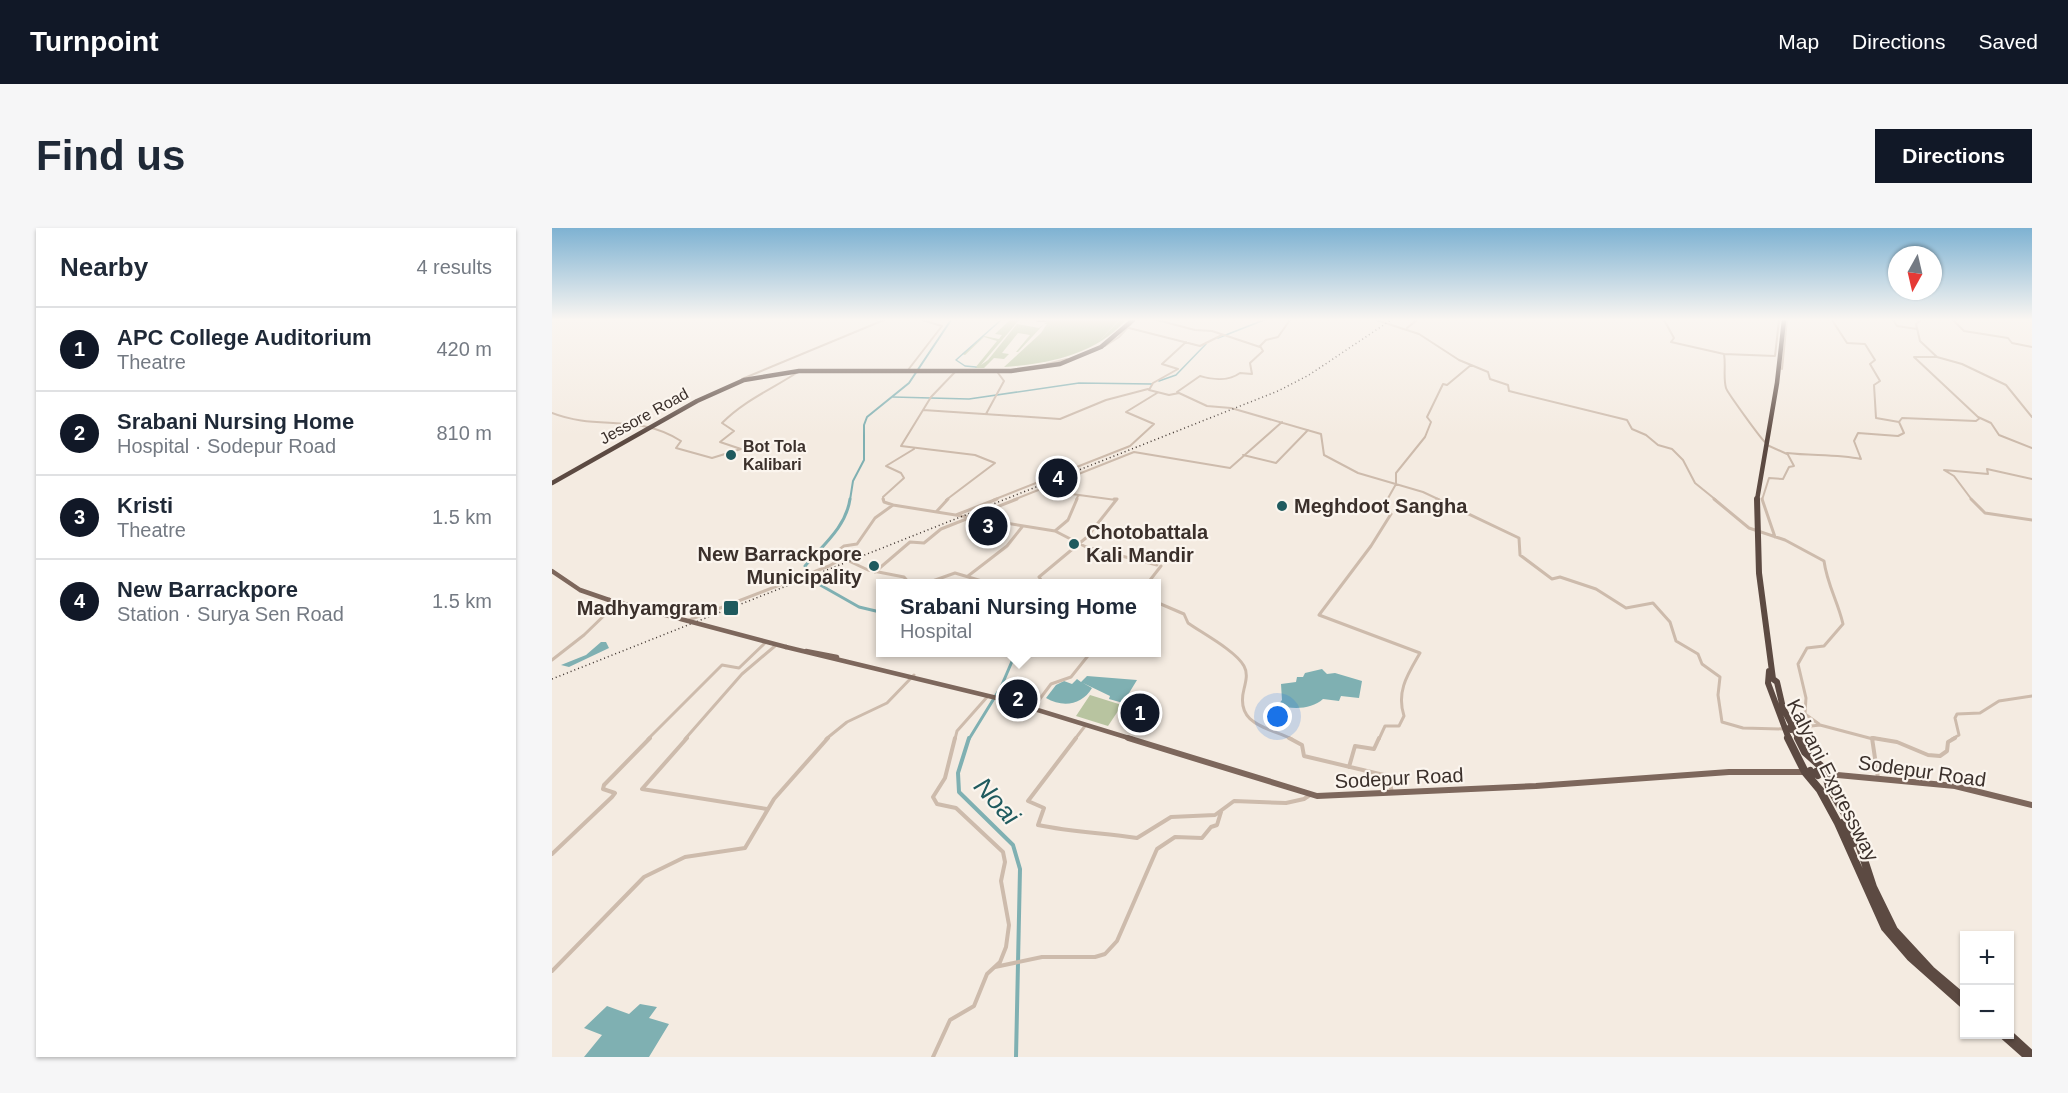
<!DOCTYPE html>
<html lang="en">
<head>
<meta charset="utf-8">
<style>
  :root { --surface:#fff; --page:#f6f6f7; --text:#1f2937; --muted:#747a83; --line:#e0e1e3; --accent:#111827 }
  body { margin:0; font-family:Helvetica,sans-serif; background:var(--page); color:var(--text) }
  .controls { position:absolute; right:18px; bottom:18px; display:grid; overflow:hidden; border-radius:0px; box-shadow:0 2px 4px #0004 }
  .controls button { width:54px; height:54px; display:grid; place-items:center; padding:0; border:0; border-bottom:2px solid var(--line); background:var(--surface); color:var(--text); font:30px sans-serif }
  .compass { position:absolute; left:1336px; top:18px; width:54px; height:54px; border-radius:50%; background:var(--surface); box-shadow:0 2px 4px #0004; rotate:188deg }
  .you { position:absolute; left:726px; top:489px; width:21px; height:21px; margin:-15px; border:4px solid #fff; border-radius:50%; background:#1a73e8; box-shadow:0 0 0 9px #1a73e833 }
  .badge { display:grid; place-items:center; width:39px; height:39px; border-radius:50%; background:var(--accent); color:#fff; font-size:20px; font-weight:700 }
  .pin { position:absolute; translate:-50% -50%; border:3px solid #fff; box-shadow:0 2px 6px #0006 }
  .popup { position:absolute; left:324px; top:351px; width:285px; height:78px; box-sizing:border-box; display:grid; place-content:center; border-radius:0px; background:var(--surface); filter:drop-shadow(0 2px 4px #0005); font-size:20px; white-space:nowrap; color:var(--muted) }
  .popup b { font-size:22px; color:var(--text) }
  .popup::after { content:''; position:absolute; left:50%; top:100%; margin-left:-12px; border:12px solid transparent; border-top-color:var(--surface) }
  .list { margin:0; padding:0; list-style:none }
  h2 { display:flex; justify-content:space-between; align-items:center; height:78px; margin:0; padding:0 24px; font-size:26px }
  h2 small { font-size:20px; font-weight:400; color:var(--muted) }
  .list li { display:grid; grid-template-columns:39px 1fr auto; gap:18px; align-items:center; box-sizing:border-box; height:84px; padding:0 24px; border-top:2px solid var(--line) }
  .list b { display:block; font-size:22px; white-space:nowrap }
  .list p { margin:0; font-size:20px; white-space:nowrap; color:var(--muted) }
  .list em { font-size:20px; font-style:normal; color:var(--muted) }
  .map { position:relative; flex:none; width:1480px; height:829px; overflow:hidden; border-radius:0px }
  header { display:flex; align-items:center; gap:36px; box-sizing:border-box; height:84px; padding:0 30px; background:var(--accent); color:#fff }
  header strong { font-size:28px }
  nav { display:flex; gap:33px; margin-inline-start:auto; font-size:21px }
  .intro { display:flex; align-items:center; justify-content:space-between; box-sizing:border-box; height:144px; padding:0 36px }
  h1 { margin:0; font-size:42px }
  .button { padding:15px 27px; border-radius:0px; background:var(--accent); color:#fff; font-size:21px; font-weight:700 }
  main { display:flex; gap:36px; padding:0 36px }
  aside { flex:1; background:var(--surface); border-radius:0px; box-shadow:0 2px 4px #0004 }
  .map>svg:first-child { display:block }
</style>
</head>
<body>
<header>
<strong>Turnpoint</strong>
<nav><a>Map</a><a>Directions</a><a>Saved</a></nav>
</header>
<div class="intro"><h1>Find us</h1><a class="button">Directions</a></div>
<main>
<aside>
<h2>Nearby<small>4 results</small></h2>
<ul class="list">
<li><span class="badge">1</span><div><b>APC College Auditorium</b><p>Theatre</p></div><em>420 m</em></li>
<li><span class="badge">2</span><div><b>Srabani Nursing Home</b><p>Hospital · Sodepur Road</p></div><em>810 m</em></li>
<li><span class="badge">3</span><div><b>Kristi</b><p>Theatre</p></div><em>1.5 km</em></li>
<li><span class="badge">4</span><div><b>New Barrackpore</b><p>Station · Surya Sen Road</p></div><em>1.5 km</em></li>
</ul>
</aside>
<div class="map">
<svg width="1480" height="829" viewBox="0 0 1480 829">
  <rect width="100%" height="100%" fill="#f4ebe1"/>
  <path fill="#b8c4a0" d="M458 92H467L429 137 436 132 465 96 487 100 497 92H567L546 114 568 92 573 93C543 127 495 136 452 139L489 105 495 96H492L466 124H464L478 107 466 105 450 125 457 126 452 131 442 130 432 140H423L445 113 432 109 413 127 410 126 432 108 447 111 450 107 443 106Z
    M538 467 570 477 556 498 524 488Z"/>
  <path fill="#7fb0b2" d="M49 414H54L57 420 17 439 9 437 34 427Z
    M770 441 775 446 783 445 810 453 807 470 789 468 787 473 771 471C760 481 741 482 726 477L730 472 729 456 744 454 745 449H751L753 445Z
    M535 448 585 452 571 475 557 471 558 468 531 455 540 460C530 477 511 480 494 470L504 457 512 453 520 456 525 451 529 454Z
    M88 776 105 779 97 790 117 796 97 829H32L50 807 32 800 55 778 77 786Z"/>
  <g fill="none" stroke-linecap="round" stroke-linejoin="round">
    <path stroke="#7fb0b2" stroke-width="1.5" d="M666 110 712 92
      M424 139 413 138 404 132 449 92
      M607 153 624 147 654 116
      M341 169 417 171 527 155 600 156"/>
    <path stroke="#7fb0b2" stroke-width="2" d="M298 272 301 253 312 232V197L315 189 357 155 399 92"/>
    <path stroke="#7fb0b2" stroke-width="3" d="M298 271C294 299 271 317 253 338L263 354 307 379 328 384
      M417 511 449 459 464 424"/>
    <path stroke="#7fb0b2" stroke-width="4" d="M417 510 406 545 407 564 461 617 468 641 464 829"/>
    <path stroke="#988e86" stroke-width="4" d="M486 92H494"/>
    <path stroke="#cdbbac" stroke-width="2" d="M605 92 643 102 660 103 708 119
      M824 92 867 106 907 132 936 144 938 151 956 157 957 163 1075 192 1080 201 1094 207 1106 217 1120 221 1131 232 1143 255 1164 272
      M1112 92 1122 110 1119 114 1172 126C1174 137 1171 149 1174 160 1175 164 1209 211 1213 214
      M1341 92 1345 98 1365 101
      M1369 92 1364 96 1368 113 1385 129H1362L1426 189 1439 195 1447 207 1480 220
      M1401 92 1412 103 1456 110 1460 115 1480 119
      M577 100 648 118 670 107
      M855 100 865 92
      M634 114 610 136 626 141 601 155 597 162 617 167 627 165 655 178 679 180 769 206 772 227 806 245 871 264 888 272
      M553 118 567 109 579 96
      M1172 126 1223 128 1227 92
      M1385 129 1410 136 1454 157 1480 189
      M495 136 515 131
      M1230 141 1235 92
      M356 142 390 98 370 92
      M190 151 332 92
      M625 164 648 148C661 152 677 153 688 145L700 146 698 135 711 123 708 118 714 112 726 109 738 92
      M371 182 508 191 554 172 596 161
      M0 185C45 203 86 185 129 213L124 220 160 230 189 221 168 214 182 203 170 195C193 172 220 161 246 144
      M434 186 452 153 446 145
      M1347 194 1350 190 1424 193 1428 190
      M1215 217 1235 226
      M691 227 724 235 756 202
      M490 262 564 272
      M332 272 331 269 352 250 349 245 334 238 362 221
      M394 272 443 235 423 227 349 218 379 169 403 144
      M441 272 578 218 602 196 574 184 605 165
      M461 272 582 224 678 240 730 194
      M524 272 526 268
      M835 272 844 256V245L873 209 879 194 875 189 891 156 895 157 919 137
      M1210 272 1217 250 1231 251 1237 239 1242 238 1235 225C1260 228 1285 226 1309 231L1302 213 1306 205 1346 208 1352 205 1347 194 1324 190 1322 157 1328 153 1318 136 1323 132 1313 116 1295 115 1280 92
      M1420 272 1402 248 1392 242 1436 246 1435 241 1480 251"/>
    <path stroke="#cdbbac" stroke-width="3" d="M331 271 332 274 341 277 323 290 305 316 292 318 282 326 316 342 352 349 358 356
      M885 271 967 310 968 327 1000 351 1008 349 1044 361 1074 380 1101 375 1118 394 1124 413 1146 426 1150 436 1168 449 1166 467 1170 494 1191 500 1233 501
      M1162 271 1197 300 1233 312 1272 333C1275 356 1286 374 1291 396L1272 418 1255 420 1246 436 1254 470 1253 486 1267 496
      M1210 271 1223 309
      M1419 271 1433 285 1480 292
      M341 277 503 303 534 319 605 337
      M385 283 396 271
      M404 287 445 271
      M503 303 516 292 525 271
      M323 344 358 314 372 315 389 301 465 271
      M416 348 455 318 470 299
      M372 356 403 345 440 356
      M492 356 487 349 535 309 565 271H562
      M595 356 609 338
      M604 374 632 386 636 395C650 405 684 423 692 438 696 445 694 453 692 461 683 496 714 499 740 511
      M137 392 277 338 291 330
      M0 432 32 407 63 377 60 375
      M481 480 499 456 519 449 539 424
      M1242 500 1268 497 1321 511
      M1321 510 1328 511
      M96 511 170 437 187 440 213 415
      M133 511 190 446 223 418
      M274 511 295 494 335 475 362 447
      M403 511 405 503 436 468
      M523 511 533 498
      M827 511 833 498H847L852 488C844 463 856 446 868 425L767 387 819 318 839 286 830 280 835 271
      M1400 511 1407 507 1403 490 1405 486 1428 485 1447 473 1480 468"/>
    <path stroke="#cdbbac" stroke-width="4" d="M135 510 90 561 215 581
      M524 510 476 573 492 580 486 597C519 604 552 605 585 610L619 589 663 587 682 573 734 575 752 571 758 567
      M737 510 750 517 752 528 836 548 840 564
      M1320 510 1326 550
      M1321 510 1345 514 1376 527 1388 528 1395 523 1396 514 1403 510
      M797 539 803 518 822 521 827 510
      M0 626 60 569 63 565 51 561 52 557 98 510
      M443 739 490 729H543L553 726 565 713 605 621 623 609 650 610 659 599 665 597 669 584
      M0 743 92 649 133 629 193 620 222 571 276 510
      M381 829 398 792 422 778 435 746 448 734 454 719 457 697 449 653 453 634 451 624 404 580 385 576 381 569 393 550 403 510"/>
    <path stroke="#7d675c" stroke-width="4.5" d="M0 343 28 362 57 372
      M234 419 453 472 580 511
      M254 423 285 429"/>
    <path stroke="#7d675c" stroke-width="6" d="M576 510 765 568 984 558 1177 544H1252
      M1264 545 1403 558 1480 577"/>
    <path stroke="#5c4a42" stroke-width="4.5" d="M0 255 145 173 192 152 247 143H459L508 136 549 119 581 92
      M1205 272 1225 155 1232 92"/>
    <path stroke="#5c4a42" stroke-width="6" d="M1205 271 1207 345 1221 451 1225 454 1231 480 1247 511
      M1217 443 1216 455 1237 511"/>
    <path stroke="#5c4a42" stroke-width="8" d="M1236 510 1253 544 1268 562 1286 595 1333 700 1358 729 1412 777
      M1246 510 1253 524 1273 542 1277 559 1302 601 1321 659 1342 702 1379 742 1412 770
      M1290 595 1300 616
      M1450 806 1476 829
      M1457 806 1480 827"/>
    <path stroke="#3b302b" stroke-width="1.5" stroke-dasharray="1 3" stroke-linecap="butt" d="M0 451 726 163 757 147 839 92"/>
    <path stroke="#7d675c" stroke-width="4.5" d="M57 372 234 419"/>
    <path stroke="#5c4a42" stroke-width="6" d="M1238 499 1239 502"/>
    <path stroke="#5c4a42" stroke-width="8" d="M1258 543 1260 547
      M1264 544 1266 547"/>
  </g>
  <linearGradient id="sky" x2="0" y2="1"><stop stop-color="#7eb2d2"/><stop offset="0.44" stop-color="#faf6f2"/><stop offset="1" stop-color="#faf6f2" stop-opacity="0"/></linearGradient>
  <rect width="1480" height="208" fill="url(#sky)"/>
  <g fill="#1f5a5e" stroke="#fbf5ee" stroke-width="2">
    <circle cx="179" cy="227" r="6"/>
    <circle cx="730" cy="278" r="6"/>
    <circle cx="522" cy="316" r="6"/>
    <circle cx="322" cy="338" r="6"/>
    <rect x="171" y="372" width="16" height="16" rx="3"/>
  </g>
  <g text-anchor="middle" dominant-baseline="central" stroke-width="4.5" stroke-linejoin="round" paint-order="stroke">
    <g font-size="16" fill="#3b302b" stroke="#fbf5ee">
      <text transform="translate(92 188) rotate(-29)">Jessore Road</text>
    </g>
    <g font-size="16" font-weight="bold" fill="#3b302b" stroke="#fbf5ee" text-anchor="start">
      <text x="191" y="218">Bot Tola<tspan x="191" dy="18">Kalibari</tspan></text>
    </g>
    <g font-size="20" font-weight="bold" fill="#3b302b" stroke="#fbf5ee" text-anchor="start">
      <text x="742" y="278">Meghdoot Sangha</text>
      <text x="534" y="304">Chotobattala<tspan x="534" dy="23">Kali Mandir</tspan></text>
      <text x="310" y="326" text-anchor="end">New Barrackpore<tspan x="310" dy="23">Municipality</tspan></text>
      <text x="166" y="380" text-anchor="end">Madhyamgram</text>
    </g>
    <g font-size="20" fill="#3b302b" stroke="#fbf5ee">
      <text transform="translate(1370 543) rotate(8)">Sodepur Road</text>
      <text transform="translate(847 550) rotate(-3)">Sodepur Road</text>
      <text transform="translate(1281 552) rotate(63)">Kalyani Expressway</text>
    </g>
    <g font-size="26" font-style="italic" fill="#1f5a5e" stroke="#fbf5ee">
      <text transform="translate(445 573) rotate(48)">Noai</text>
    </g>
  </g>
</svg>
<div class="controls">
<button>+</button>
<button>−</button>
</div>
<svg class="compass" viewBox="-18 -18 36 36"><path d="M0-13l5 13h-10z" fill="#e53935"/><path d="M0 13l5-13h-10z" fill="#747a83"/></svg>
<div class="you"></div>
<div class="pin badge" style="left:588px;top:485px">1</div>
<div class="pin badge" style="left:466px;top:471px">2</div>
<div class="popup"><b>Srabani Nursing Home</b>Hospital</div>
<div class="pin badge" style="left:436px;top:298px">3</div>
<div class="pin badge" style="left:506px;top:250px">4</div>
</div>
</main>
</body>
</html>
